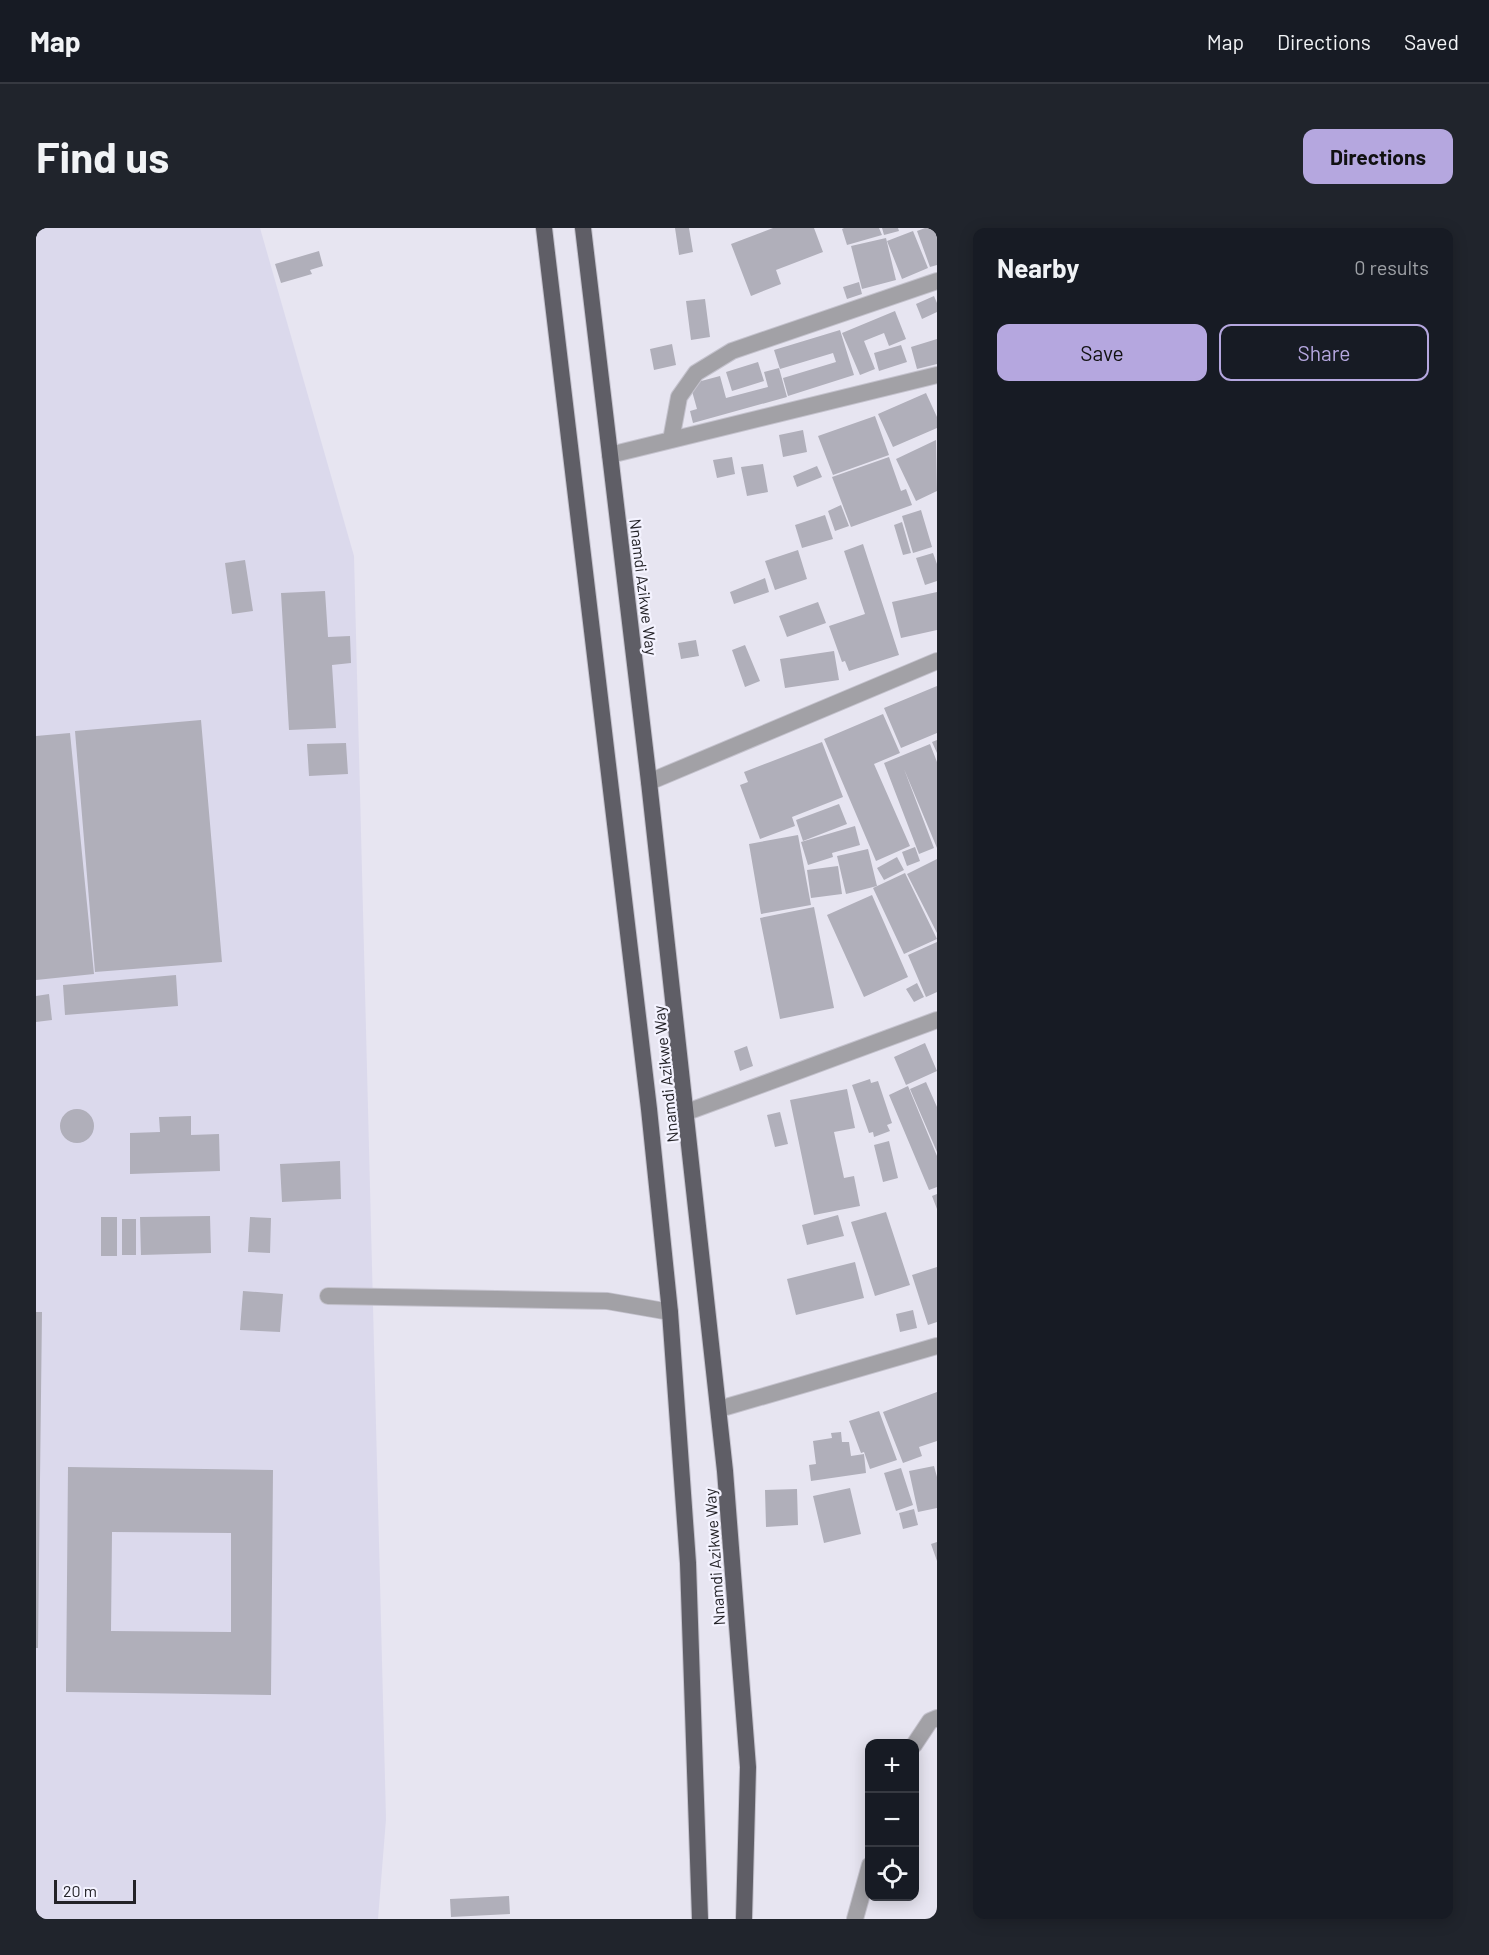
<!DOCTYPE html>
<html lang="en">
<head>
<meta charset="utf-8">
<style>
  :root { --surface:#171b24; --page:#20242c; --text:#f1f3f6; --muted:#9ea1a6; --line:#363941; --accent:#b5a7df }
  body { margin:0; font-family:Barlow,sans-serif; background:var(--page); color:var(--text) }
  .controls { position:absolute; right:18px; bottom:18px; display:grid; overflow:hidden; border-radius:12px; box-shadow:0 3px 15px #0003 }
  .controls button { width:54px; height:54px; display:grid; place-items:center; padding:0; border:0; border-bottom:2px solid var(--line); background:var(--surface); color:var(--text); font:30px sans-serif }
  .scale { position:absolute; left:18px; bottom:15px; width:82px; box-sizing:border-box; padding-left:6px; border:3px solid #232227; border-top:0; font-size:16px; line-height:21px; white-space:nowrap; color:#232227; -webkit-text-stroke:4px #f4f3ff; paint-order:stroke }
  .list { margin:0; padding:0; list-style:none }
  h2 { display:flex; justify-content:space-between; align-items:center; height:78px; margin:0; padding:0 24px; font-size:26px }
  h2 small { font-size:20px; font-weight:400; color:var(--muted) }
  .actions { display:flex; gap:12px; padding:18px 24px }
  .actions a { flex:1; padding:14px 0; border:2px solid var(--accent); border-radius:12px; text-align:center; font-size:21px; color:var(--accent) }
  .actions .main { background:var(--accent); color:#111 }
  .icon { flex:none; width:33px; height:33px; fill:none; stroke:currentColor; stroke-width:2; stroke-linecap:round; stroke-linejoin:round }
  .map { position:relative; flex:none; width:901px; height:1691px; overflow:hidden; border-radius:12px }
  header { display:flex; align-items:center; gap:36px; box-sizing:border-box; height:84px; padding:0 30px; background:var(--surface); border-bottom:2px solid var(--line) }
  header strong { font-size:28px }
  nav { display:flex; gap:33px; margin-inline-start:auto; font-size:21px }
  .intro { display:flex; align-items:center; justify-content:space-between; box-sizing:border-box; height:144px; padding:0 36px }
  h1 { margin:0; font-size:42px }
  .button { padding:15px 27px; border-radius:12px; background:var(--accent); color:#111; font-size:21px; font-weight:700 }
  main { display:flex; gap:36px; padding:0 36px }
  aside { flex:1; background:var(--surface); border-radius:12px; box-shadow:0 3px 15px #0003 }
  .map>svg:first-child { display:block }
</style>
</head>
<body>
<header>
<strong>Map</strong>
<nav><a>Map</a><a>Directions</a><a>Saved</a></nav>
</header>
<div class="intro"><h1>Find us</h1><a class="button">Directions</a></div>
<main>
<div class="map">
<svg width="901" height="1691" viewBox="0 0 901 1691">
  <rect width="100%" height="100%" fill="#e7e5f1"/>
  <path fill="#dbd9ec" d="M0 0H224L318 328 350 1591 342 1691H0Z"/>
  <path fill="#b0afba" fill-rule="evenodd" d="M639 0H653L657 24 643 27Z
    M737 0H778L787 24 740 42 745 56 715 68 695 16Z
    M808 0H843L846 7 811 17 806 1Z
    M846 0H862L863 3 848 7Z
    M889 0H901V37L894 39 881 3Z
    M877 3 892 40 866 51 851 13Z
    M850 10 860 52 826 61 815 18Z
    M283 23 287 38 274 42 276 46 245 55 239 36Z
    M823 54 826 66 811 71 807 59Z
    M898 68 901 75V84L886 91 880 76Z
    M669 71 674 109 655 112 650 73Z
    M859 83 870 111 853 118 848 105 828 113 839 141 824 147 806 105Z
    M804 102 818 147 752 168 747 150 800 134 797 125 744 141 738 122Z
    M901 111V136L881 141 875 119Z
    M636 116 640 137 618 142 614 121Z
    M865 117 871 134 843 143 838 125Z
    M722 134 728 153 696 163 690 144Z
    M743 140 751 169 657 195 654 183 661 181 654 156 684 148 690 170 732 159 728 144Z
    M890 165 901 189V200L857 219 842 186Z
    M839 188 853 227 797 247 782 208Z
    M767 202 771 224 747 229 743 207Z
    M900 212 901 263 880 273 860 231Z
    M696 229 699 246 681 250 677 232Z
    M853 229 865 263 870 261 876 277 815 299 796 249Z
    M727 236 732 264 711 268 705 239Z
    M781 238 786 249 761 259 757 248Z
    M805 277 813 298 799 303 792 283Z
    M885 282 896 319 877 325 866 288Z
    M789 287 797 311 766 320 759 297Z
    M866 294 875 325 867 327 858 297Z
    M827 316 863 427 813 443 809 433 806 434 793 398 829 386 808 323Z
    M762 322 771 351 739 362 729 333Z
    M897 325 901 336V353L889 357 880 330Z
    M209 332 217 383 196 386 189 335Z
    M729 350 733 364 698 376 694 364Z
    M289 363 292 409 314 408 315 435 296 437 300 500 253 502 245 365Z
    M901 364V402L865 410 856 374Z
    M782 374 790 395 751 409 743 388Z
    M660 412 663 428 645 431 642 415Z
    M709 417 724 453 709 459 696 422Z
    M798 423 803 452 749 460 744 431Z
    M901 458V505L865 520 848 480Z
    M847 486 864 525 838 536 874 618 840 633 788 511Z
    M165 492 186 734 59 744 39 503Z
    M34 505 58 746 0 752V508Z
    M901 512V525L896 514Z
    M786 514 807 569 756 589 759 598 724 611 704 557 712 554 708 544Z
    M310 515 312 546 273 548 271 516Z
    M894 516 901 534V620L868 541 898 620 883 626 848 535Z
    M803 576 811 596 767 613 760 592Z
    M819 598 824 617 796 625 797 629 772 637 765 614Z
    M762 607 775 677 725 686 713 616Z
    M879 619 884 633 871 638 866 624Z
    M832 621 841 658 810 666 801 628Z
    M861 629 868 642 848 652 841 640Z
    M901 631V705L871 646Z
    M802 638 806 666 775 670 771 642Z
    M869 645 901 711 868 726 837 660Z
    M836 667 872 749 828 769 791 687Z
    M778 679 798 780 744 791 724 690Z
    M901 714V764L890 769 872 727Z
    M140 747 142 778 29 787 27 757Z
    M881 755 888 769 878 774 870 761Z
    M13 766 16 792 0 794V768Z
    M889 815 901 843 870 857 858 829Z
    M711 818 717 838 704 843 698 823Z
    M834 851 835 855 842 853 856 895 851 897 854 903 838 909 837 904 833 905 816 857Z
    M890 854 901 879V924L874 861Z
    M872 858 901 928V959L893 962 853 867Z
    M811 861 819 900 798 904 808 950 818 948 824 978 778 987 754 872Z
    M24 898a17 17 0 1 1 34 0a17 17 0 1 1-34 0Z
    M744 884 752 916 739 919 731 887Z
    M155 888V907L183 906 184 943 94 946V905L124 904 123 889Z
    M853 913 862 950 847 954 838 917Z
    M304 933 305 971 246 974 244 936Z
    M901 966V981L896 968Z
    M850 984 874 1057 839 1068 815 994Z
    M802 987 808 1008 771 1017 766 997Z
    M174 988 175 1025 105 1027 104 989Z
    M65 989H81V1028H65Z
    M214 989 235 990 234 1025 212 1024Z
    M86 991H100V1027H86Z
    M819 1034 828 1070 760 1087 751 1051Z
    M901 1039V1094L892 1097 876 1047Z
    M207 1063 247 1066 244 1104 204 1102Z
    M877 1082 881 1100 864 1104 860 1086Z
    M0 1084H6L2 1420H0Z
    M901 1164V1213L883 1219 886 1228 867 1235 847 1184Z
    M843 1183 861 1232 834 1241 828 1224 825 1225 813 1193Z
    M805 1204 806 1214H813L815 1228 828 1226 830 1245 775 1253 773 1237 780 1236 777 1213 796 1210 795 1205Z
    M898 1238 901 1249V1280L882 1284 873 1243Z
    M32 1239 237 1242 235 1467 30 1464ZM76 1304 195 1305V1404L75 1403Z
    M865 1240 877 1277 860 1283 848 1245Z
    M814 1260 825 1306 788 1315 777 1268Z
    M761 1261 762 1297 730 1299 729 1262Z
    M878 1281 882 1297 867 1301 863 1285Z
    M901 1314V1333L895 1316Z
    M473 1668 474 1686 415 1689 414 1671Z"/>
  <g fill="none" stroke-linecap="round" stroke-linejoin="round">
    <defs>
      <path id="minor" d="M635 212 643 169 660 145 696 123 901 53
        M574 227 901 147
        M613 554 901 433
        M651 884 901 792
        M292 1068 571 1073 634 1084
        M683 1181 901 1118
        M878 1517 894 1493 901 1490
        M819 1691 834 1637"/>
      <path id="trunk" d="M508 0 613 881 634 1084 652 1335 664 1691
        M547 0 613 554 689 1243 712 1539 708 1691"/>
    </defs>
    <use href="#minor" stroke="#c4c2cd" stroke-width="18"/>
    <use href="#trunk" stroke="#c4c2cd" stroke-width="18"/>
    <use href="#minor" stroke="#a2a1a6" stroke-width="16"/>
    <use href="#trunk" stroke="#5f5e66" stroke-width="16"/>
  </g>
  <g text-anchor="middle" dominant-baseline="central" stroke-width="4.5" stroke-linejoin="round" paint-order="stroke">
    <g font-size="16" fill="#232227" stroke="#f4f3ff">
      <text transform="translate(608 359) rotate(83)">Nnamdi Azikwe Way</text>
      <text transform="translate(629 846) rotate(-96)">Nnamdi Azikwe Way</text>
      <text transform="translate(678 1329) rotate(-94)">Nnamdi Azikwe Way</text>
    </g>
  </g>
</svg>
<div class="controls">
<button>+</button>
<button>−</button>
<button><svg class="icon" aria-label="locate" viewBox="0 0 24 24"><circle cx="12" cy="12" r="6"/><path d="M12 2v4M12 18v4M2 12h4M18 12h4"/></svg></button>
</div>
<div class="scale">20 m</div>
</div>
<aside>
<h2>Nearby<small>0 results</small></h2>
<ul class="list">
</ul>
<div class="actions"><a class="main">Save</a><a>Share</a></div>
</aside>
</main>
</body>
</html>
